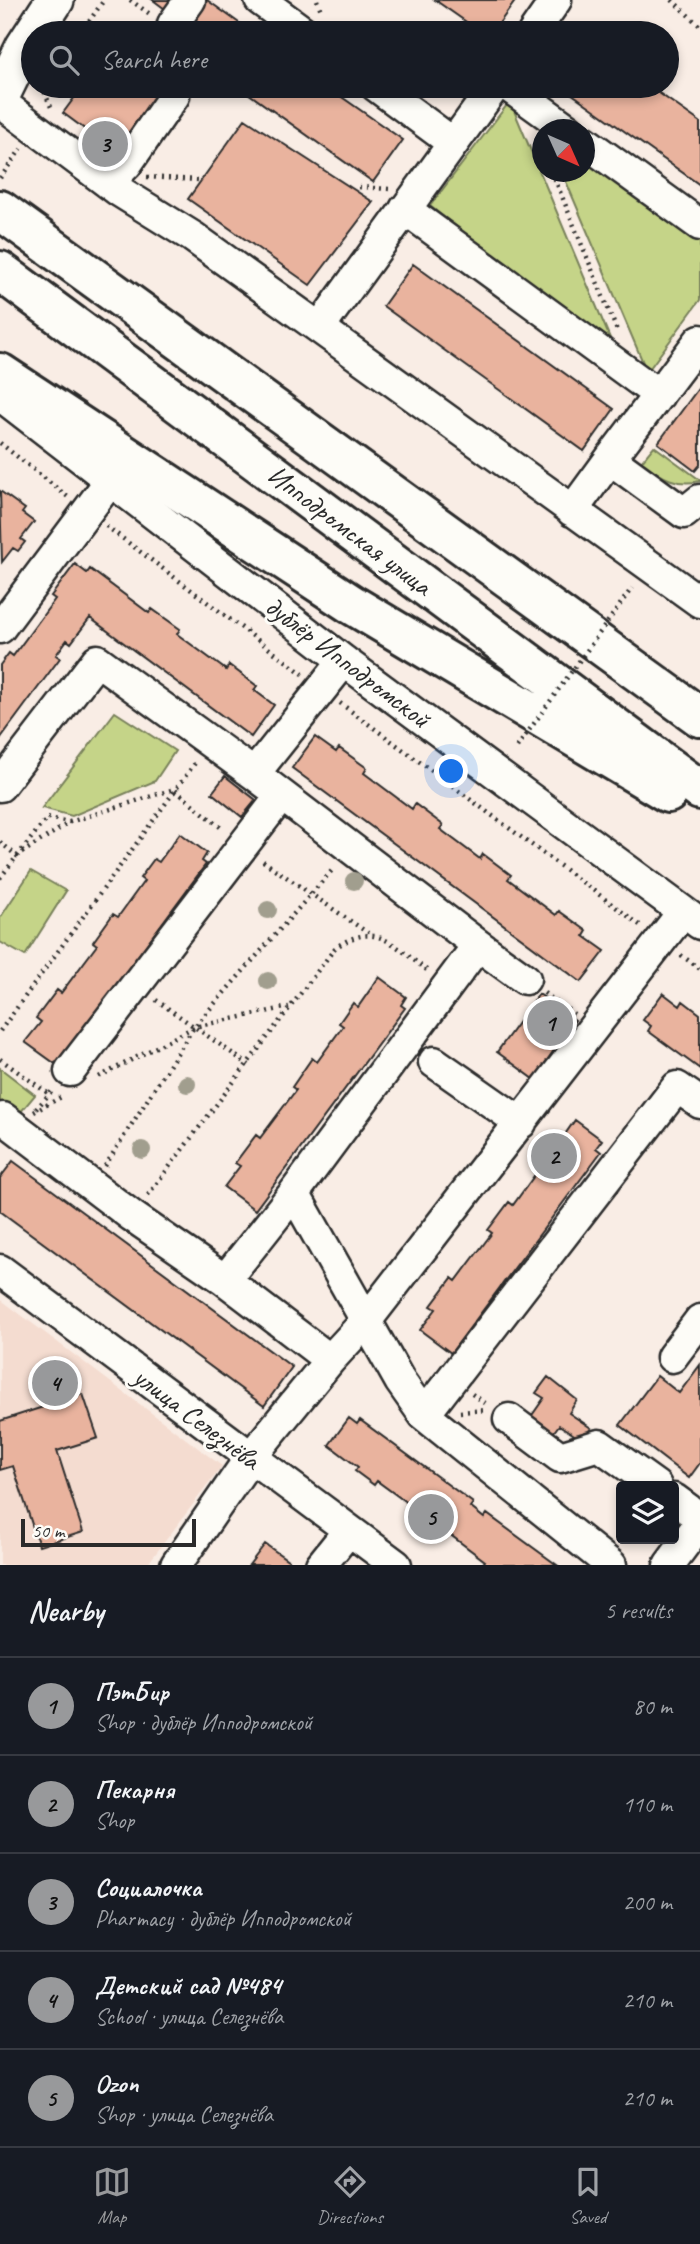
<!DOCTYPE html>
<html lang="en">
<head>
<meta charset="utf-8">
<style>
  :root { --surface:#171b24; --page:#242831; --text:#f1f3f6; --muted:#9ea1a6; --line:#363941; --accent:#98999b }
  body { margin:0; font-family:Caveat,sans-serif; background:var(--page); color:var(--text) }
  .controls { position:absolute; right:21px; bottom:21px; display:grid; overflow:hidden; border-radius:7px; box-shadow:0 4px 10px #0003 }
  .controls button { width:63px; height:63px; display:grid; place-items:center; padding:0; border:0; border-bottom:2px solid var(--line); background:var(--surface); color:var(--text); font:35px sans-serif }
  .compass { position:absolute; left:532px; top:119px; width:63px; height:63px; border-radius:50%; background:var(--surface); box-shadow:0 4px 10px #0003; rotate:135deg }
  .scale { position:absolute; left:21px; bottom:18px; width:175px; box-sizing:border-box; padding-left:7px; border:4px solid #2b2b2b; border-top:0; font-size:19px; line-height:24px; white-space:nowrap; color:#2b2b2b; -webkit-text-stroke:5px #fdfcf7; paint-order:stroke }
  .you { position:absolute; left:452px; top:772px; width:24px; height:24px; margin:-18px; border:5px solid #fff; border-radius:50%; background:#1a73e8; box-shadow:0 0 0 10px #1a73e833 }
  .badge { display:grid; place-items:center; width:46px; height:46px; border-radius:50%; background:var(--accent); color:#111; font-size:23px; font-weight:700 }
  .pin { position:absolute; translate:-50% -50%; border:4px solid #fff; box-shadow:0 2px 7px #0006 }
  .list { margin:0; padding:0; list-style:none }
  h2 { display:flex; justify-content:space-between; align-items:center; height:91px; margin:0; padding:0 28px; font-size:30px }
  h2 small { font-size:23px; font-weight:400; color:var(--muted) }
  .list li { display:grid; grid-template-columns:46px 1fr auto; gap:21px; align-items:center; box-sizing:border-box; height:98px; padding:0 28px; border-top:2px solid var(--line) }
  .list b { display:block; font-size:26px; white-space:nowrap }
  .list p { margin:0; font-size:23px; white-space:nowrap; color:var(--muted) }
  .list em { font-size:23px; font-style:normal; color:var(--muted) }
  .icon { flex:none; width:38px; height:38px; fill:none; stroke:currentColor; stroke-width:2; stroke-linecap:round; stroke-linejoin:round }
  .map { position:relative; flex:none; width:700px; height:1565px; overflow:hidden }
  .search { position:absolute; background:var(--surface); box-shadow:0 4px 10px #0003; left:21px; right:21px; top:21px; height:77px; display:flex; align-items:center; gap:18px; box-sizing:border-box; padding:0 24px; border-radius:38px; color:var(--muted); font-size:26px }
  .sheet { height:581px; background:var(--surface) }
  nav { display:flex; justify-content:space-around; align-items:center; box-sizing:border-box; height:98px; border-top:2px solid var(--line); background:var(--surface); font-size:19px; color:var(--muted) }
  nav a { display:grid; justify-items:center; gap:4px }
  nav .on { color:var(--accent) }
  .map>svg:first-child { display:block }
</style>
</head>
<body>
<div class="map">
<svg width="700" height="1565" viewBox="0 0 700 1565">
  <rect width="100%" height="100%" fill="#f9ede5"/>
  <filter id="ink" filterUnits="userSpaceOnUse"><feTurbulence type="fractalNoise" baseFrequency=".0143" numOctaves="2"/><feDisplacementMap in="SourceGraphic" scale="14" xChannelSelector="R" yChannelSelector="G"/><feConvolveMatrix kernelMatrix="1 2 1 2 8 2 1 2 1" color-interpolation-filters="sRGB"/></filter>
  <g filter="url(#ink)">
    <path fill="#f4dcd0" d="M0 1299 222 1466 147 1565H0Z"/>
    <path fill="#c5d488" stroke="#78805a" stroke-width="2" d="M510 101 617 355 430 206Z
      M585 153 700 238V300L647 372 562 172H584Z
      M654 446 700 480V481C675 487 661 476 641 462Z
      M115 712 175 751 155 781 72 816 42 808Z
      M31 871 66 891 25 956 0 942V918Z
      M0 1068 35 1095 15 1119 0 1108Z"/>
    <path fill="#e9b39e" stroke="#2b2b2b" stroke-width="2" d="M153 0H182L169 12Z
      M198 0H207L253 33H175Z
      M435 0H516L492 33H482Z
      M83 86H150L161 93 117 153 63 113Z
      M238 86H326L403 140 373 182Z
      M561 86H649L700 122V185Z
      M245 119 373 202 310 285 188 199Z
      M413 264 614 409 584 451 383 306Z
      M700 386V465L695 471 658 443Z
      M0 491 25 509 22 513 34 522 21 539 25 542 18 551 13 548 2 562Z
      M75 564 87 573 90 569 149 613 152 609 180 629 177 634 226 670 229 665 257 686 254 690 274 705 251 737 90 618 71 643 67 640 56 655 60 658 0 739V665L9 653 13 656 55 599 51 596Z
      M315 737 336 752 339 748 367 768 364 773 412 809 415 804 443 825 440 829 480 859 483 854 511 875 508 879 556 915 559 911 587 931 584 936 605 951 581 982 292 768Z
      M225 776 256 800 242 817 212 793Z
      M180 833 207 853 202 861 206 864 57 1065 25 1042 41 1022 36 1018 57 990 61 993 97 945 93 942 113 914 118 917 144 881 140 878 154 859 159 862Z
      M379 977 406 997 401 1005 405 1008 255 1210 224 1187 240 1166 235 1163 256 1135 260 1138 296 1090 292 1087 312 1058 317 1062 343 1026 339 1023 353 1003 358 1007Z
      M663 993 680 1006 683 1001 700 1014V1069L648 1031 651 1026 643 1020Z
      M539 994 575 1020 534 1079 497 1052Z
      M575 1120 602 1140 596 1148 601 1152 451 1353 420 1330 436 1309 431 1306 452 1278 456 1281 492 1233 488 1230 509 1202 513 1205 539 1169 535 1166 550 1147 554 1150Z
      M13 1161 292 1367 264 1406 0 1211V1178Z
      M700 1365V1463L689 1478 620 1425 657 1376 679 1393Z
      M548 1377 577 1400 569 1413 591 1428 582 1440 559 1425 550 1437 528 1421 544 1398 536 1393Z
      M83 1394 98 1438 57 1451 83 1532 39 1546 13 1466 0 1470V1421Z
      M349 1418 357 1424 360 1420 473 1503 470 1507 484 1518 487 1514 557 1565H482L485 1561 441 1528 438 1532 419 1518 422 1514 377 1481 374 1485 355 1471 358 1467 329 1445Z
      M265 1544 292 1563 290 1565H249Z"/>
    <g fill="none" stroke-linecap="round" stroke-linejoin="round">
      <defs>
        <path id="minor" d="M260 0 305 33
          M173 24 190 0
          M533 33 556 0
          M376 86 453 143
          M508 86 569 130
          M0 102 119 191 193 237 700 602
          M584 141 700 225
          M108 183 126 165 174 96
          M405 209 659 395
          M320 327 495 86
          M700 340 610 459 684 513 700 500
          M0 395 344 661 700 924
          M572 511 610 459
          M0 628 110 481
          M0 786 97 660 254 774 344 661
          M478 945 525 979
          M434 1062 521 1123
          M70 1071 281 796
          M3 1118 132 1216 225 1280 294 1193 478 945 254 774
          M294 1193 400 1381 424 1415
          M0 1270 396 1565
          M672 1357 700 1320
          M330 1360 366 1321 683 912
          M509 1419 560 1457 599 1445 656 1486
          M674 1499 700 1518
          M176 1565 250 1458 330 1360 225 1280
          M321 1565 349 1530
          M611 1565 424 1415 677 1087 700 1103
          M669 1565 700 1523"/>
        <path id="major" d="M0 97 25 46 55 0"/>
        <path id="highway" d="M0 210 700 717
          M0 271 700 790
          M0 373 351 604 668 793"/>
      </defs>
      <use href="#minor" stroke="#2b2b2b" stroke-width="35"/>
      <use href="#major" stroke="#2b2b2b" stroke-width="42"/>
      <use href="#highway" stroke="#2b2b2b" stroke-width="44"/>
      <path stroke="#2b2b2b" stroke-width="4.5" stroke-dasharray="2 5" stroke-linecap="butt" d="M130 0 150 14
        M317 0 322 13
        M672 0 700 26
        M81 33 104 0
        M47 86 44 91 51 107
        M552 172 618 333
        M147 177 198 180
        M0 178 21 149
        M359 187 389 189
        M0 443 68 497
        M106 526 303 674
        M340 703 640 925
        M0 842 17 856 70 822 174 789 224 830
        M263 861 368 933
        M0 878 47 818 70 822
        M681 955 700 969
        M544 993 574 1014
        M156 1000 249 1065
        M0 1031 195 763
        M0 1059 49 1094
        M99 1077 194 1027 289 1007
        M36 1109 53 1090
        M34 1112 63 1096
        M105 1166 194 1027 334 868
        M148 1195 335 948C376 919 394 946 428 971
        M472 1394 488 1405
        M460 1412 486 1410"/>
      <use href="#minor" stroke="#fdfcf7" stroke-width="30"/>
      <use href="#major" stroke="#fdfcf7" stroke-width="37"/>
      <use href="#highway" stroke="#fdfcf7" stroke-width="38"/>
      <path stroke="#2b2b2b" stroke-width="4.5" stroke-dasharray="2 5" stroke-linecap="butt" d="M517 747 632 588"/>
    </g>
    <g fill="#a19e8e">
      <circle cx="354" cy="881" r="9"/>
      <circle cx="268" cy="910" r="9"/>
      <circle cx="268" cy="981" r="9"/>
      <circle cx="187" cy="1084" r="9"/>
      <circle cx="142" cy="1150" r="9"/>
    </g>
  </g>
  <g text-anchor="middle" dominant-baseline="central" stroke-width="6" stroke-linejoin="round" paint-order="stroke">
    <g font-size="28" fill="#2b2b2b" stroke="#fdfcf7">
      <text transform="translate(350 530) rotate(37)">Ипподромская улица</text>
      <text transform="translate(348 662) rotate(37)">дублёр Ипподромской</text>
      <text transform="translate(197 1418) rotate(37)">улица Селезнёва</text>
    </g>
  </g>
</svg>
<div class="controls">
<button><svg class="icon" aria-label="layers" viewBox="0 0 24 24"><path d="M12 4l9 5-9 5-9-5zM3 14l9 5 9-5"/></svg></button>
</div>
<svg class="compass" viewBox="-18 -18 36 36"><path d="M0-13l5 13h-10z" fill="#e53935"/><path d="M0 13l5-13h-10z" fill="#9ea1a6"/></svg>
<div class="scale">50 m</div>
<div class="you"></div>
<div class="pin badge" style="left:550px;top:1023px">1</div>
<div class="pin badge" style="left:554px;top:1156px">2</div>
<div class="pin badge" style="left:105px;top:144px">3</div>
<div class="pin badge" style="left:55px;top:1383px">4</div>
<div class="pin badge" style="left:431px;top:1517px">5</div>
<div class="search"><svg class="icon" aria-label="search" viewBox="0 0 24 24"><circle cx="10" cy="10" r="6"/><path d="M15 15l6 6"/></svg>Search here</div>
</div>
<section class="sheet">
<h2>Nearby<small>5 results</small></h2>
<ul class="list">
<li><span class="badge">1</span><div><b>ПэтБир</b><p>Shop · дублёр Ипподромской</p></div><em>80 m</em></li>
<li><span class="badge">2</span><div><b>Пекарня</b><p>Shop</p></div><em>110 m</em></li>
<li><span class="badge">3</span><div><b>Социалочка</b><p>Pharmacy · дублёр Ипподромской</p></div><em>200 m</em></li>
<li><span class="badge">4</span><div><b>Детский сад №484</b><p>School · улица Селезнёва</p></div><em>210 m</em></li>
<li><span class="badge">5</span><div><b>Ozon</b><p>Shop · улица Селезнёва</p></div><em>210 m</em></li>
</ul>
</section>
<nav>
<a class="on"><svg class="icon" aria-label="map" viewBox="0 0 24 24"><path d="M3 6l6-2 6 2 6-2v14l-6 2-6-2-6 2zM9 4v14M15 6v14"/></svg>Map</a>
<a><svg class="icon" aria-label="directions" viewBox="0 0 24 24"><path d="M12 3l9 9-9 9-9-9zM9 14v-3h6M13 9l2 2-2 2"/></svg>Directions</a>
<a><svg class="icon" aria-label="saved" viewBox="0 0 24 24"><path d="M7 4h10v16l-5-4-5 4z"/></svg>Saved</a>
</nav>
</body>
</html>
